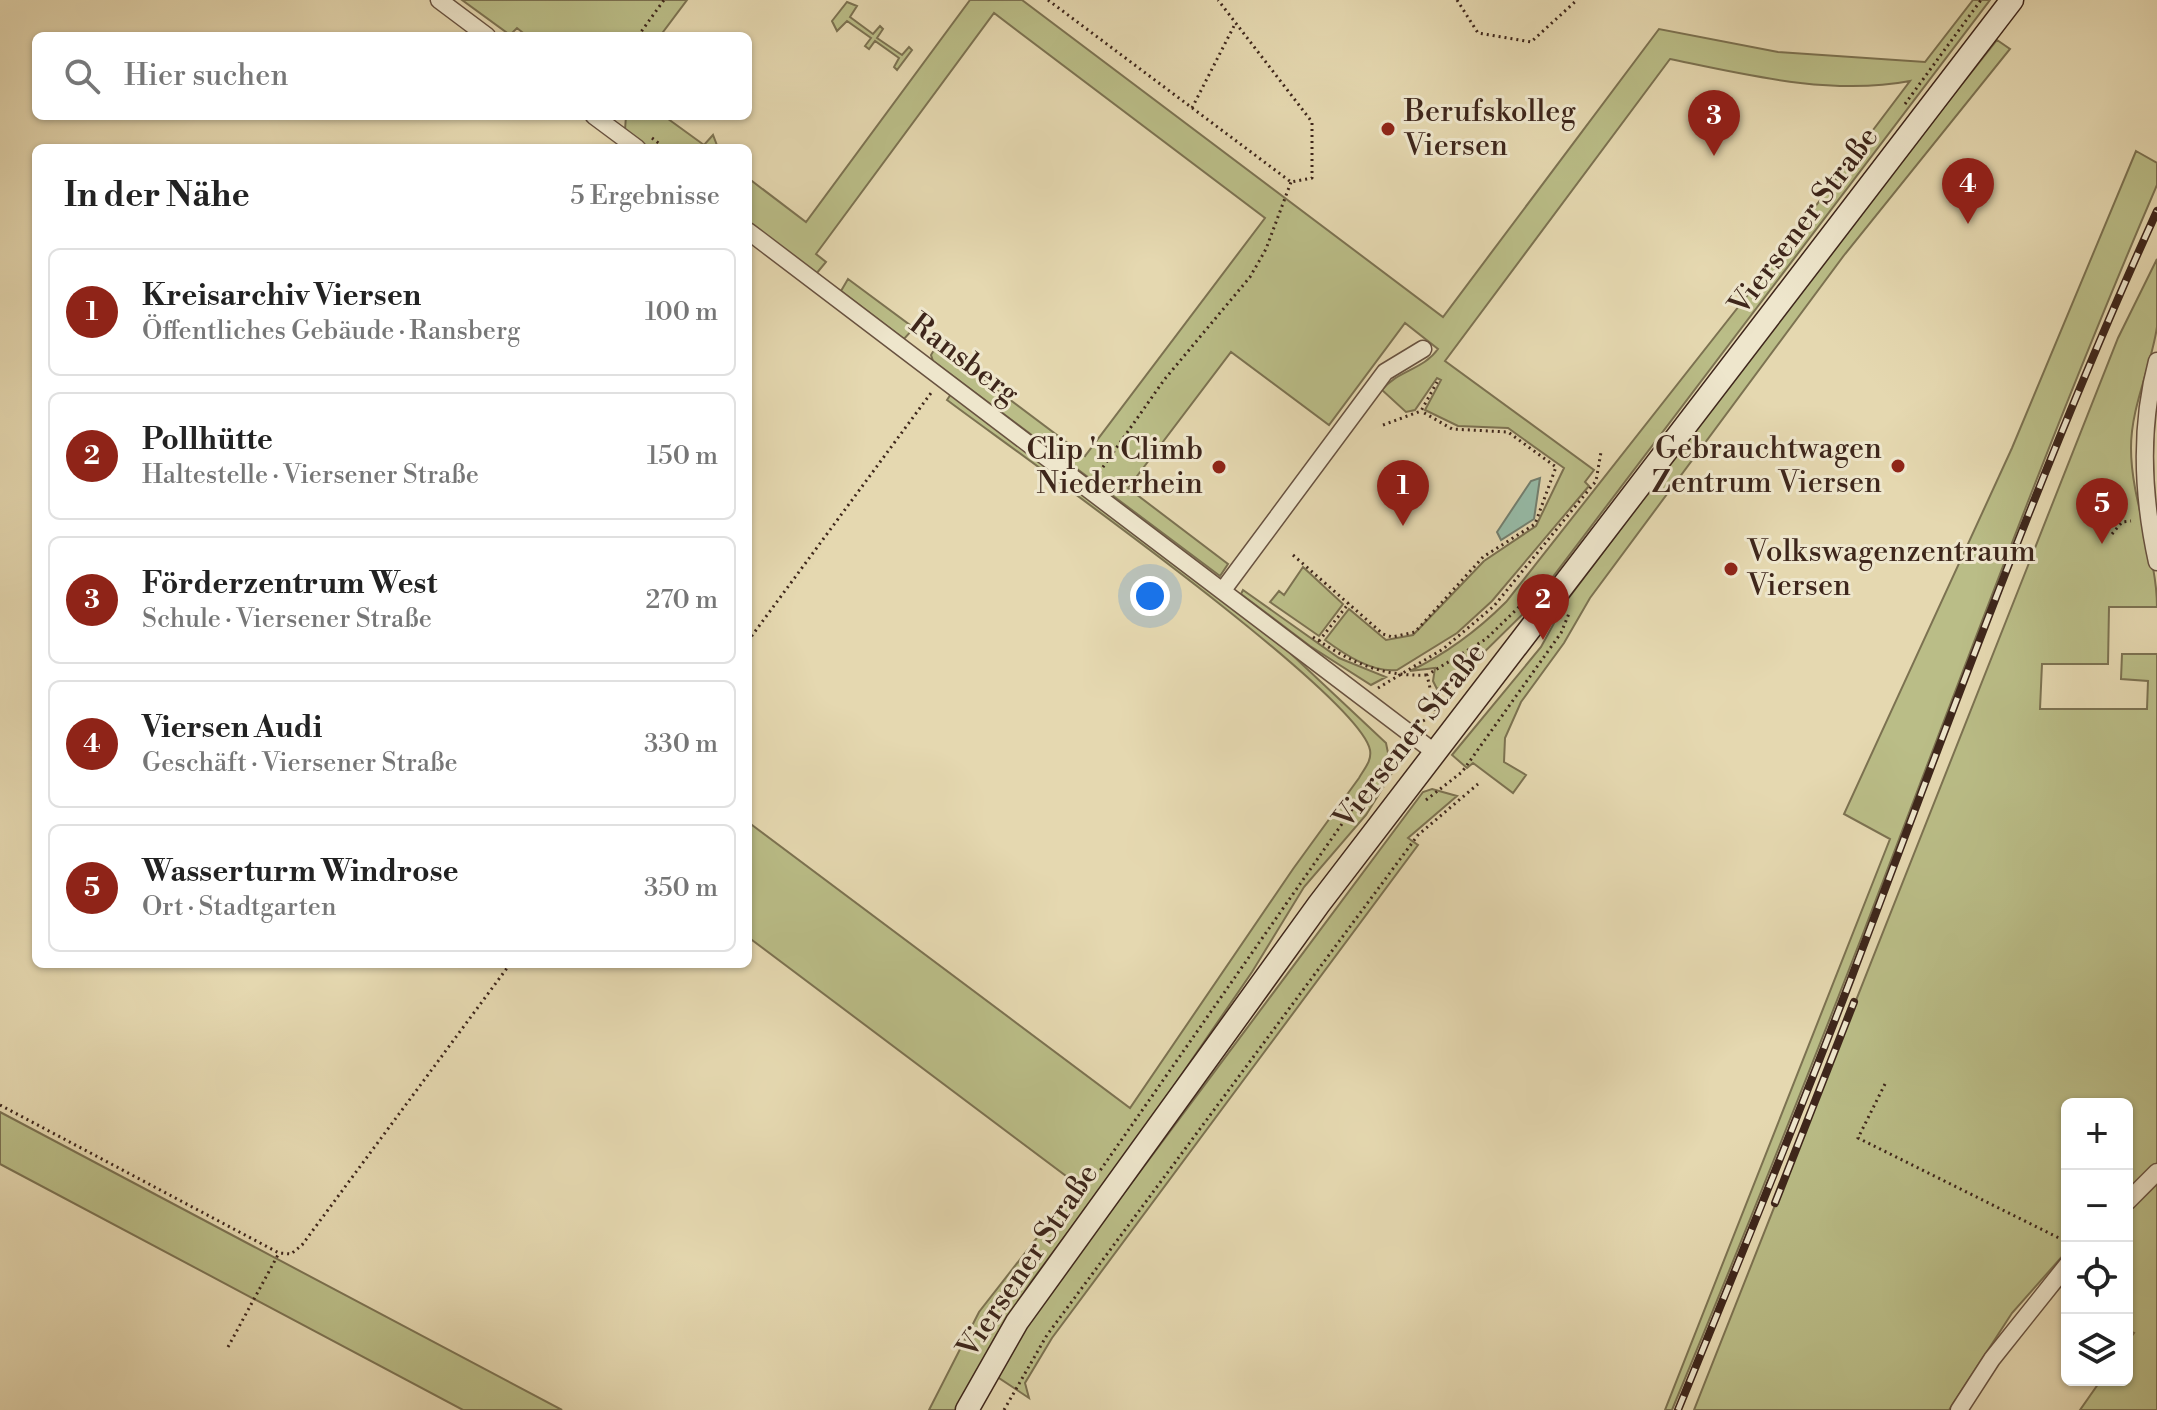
<!DOCTYPE html>
<html lang="de">
<head>
<meta charset="utf-8">
<style>
  :root { --surface:#fff; --page:#f2f2f2; --text:#222; --muted:#767676; --line:#e0e0e0; --accent:#8f2418 }
  body { margin:0; font-family:"Libre Bodoni",serif; background:var(--page); color:var(--text) }
  .controls { position:absolute; right:24px; bottom:24px; display:grid; overflow:hidden; border-radius:12px; box-shadow:0 2px 6px #0004 }
  .controls button { width:72px; height:72px; display:grid; place-items:center; padding:0; border:0; border-bottom:2px solid var(--line); background:var(--surface); color:var(--text); font:40px sans-serif }
  .you { position:absolute; left:1150px; top:596px; width:28px; height:28px; margin:-20px; border:6px solid #fff; border-radius:50%; background:#1a73e8; box-shadow:0 0 0 12px #1a73e833 }
  .badge { display:grid; place-items:center; width:52px; height:52px; border-radius:50%; background:var(--accent); color:#fff; font-size:26px; font-weight:700 }
  .pin { position:absolute; translate:-50% -66px; filter:drop-shadow(0 2px 4px #0008) }
  .pin::after { content:''; position:absolute; top:42px; width:28px; height:24px; background:inherit; clip-path:polygon(0 0,100% 0,50% 100%) }
  .list { margin:0; padding:0; list-style:none }
  h2 { display:flex; justify-content:space-between; align-items:center; height:104px; margin:0; padding:0 32px; font-size:34px }
  h2 small { font-size:26px; font-weight:400; color:var(--muted) }
  .list li { display:grid; grid-template-columns:52px 1fr auto; gap:24px; align-items:center; box-sizing:border-box; height:128px; margin:0 16px 16px; padding:0 16px; border:2px solid var(--line); border-radius:12px }
  .list b { display:block; font-size:30px; white-space:nowrap }
  .list p { margin:0; font-size:26px; white-space:nowrap; color:var(--muted) }
  .list em { font-size:26px; font-style:normal; color:var(--muted) }
  .icon { flex:none; width:44px; height:44px; fill:none; stroke:currentColor; stroke-width:2; stroke-linecap:round; stroke-linejoin:round }
  .map { position:relative; flex:none; width:2157px; height:1410px; overflow:hidden }
  .search { position:absolute; background:var(--surface); box-shadow:0 2px 6px #0004; left:32px; top:32px; width:720px; height:88px; display:flex; align-items:center; gap:20px; box-sizing:border-box; padding:0 28px; border-radius:12px; color:var(--muted); font-size:30px }
  .panel { position:absolute; background:var(--surface); box-shadow:0 2px 6px #0004; left:32px; top:144px; width:720px; height:824px; border-radius:12px }
  .map>svg:first-child { display:block }
</style>
</head>
<body>
<div class="map">
<svg width="2157" height="1410" viewBox="0 0 2157 1410">
  <rect width="100%" height="100%" fill="#e5d8b0"/>
  <filter id="stains"><feTurbulence type="fractalNoise" baseFrequency=".0025" numOctaves="4"/><feColorMatrix values="0 0 0 0 .2 0 0 0 0 .09 0 0 0 0 .02 0 0 0 .5 -.17"/></filter>
  <radialGradient id="worn" r=".72"><stop offset=".6" stop-color="#630" stop-opacity="0"/><stop offset="1" stop-color="#630" stop-opacity=".3"/></radialGradient>
  <path fill="#babd87" stroke="#7c7251" stroke-width="2" d="M462 0H687L660 36H527L517 28 510 35Z
    M970 0H1022L1443 317 1659 29 1778 52 1925 62 1973 0H1990L1530 607 1461 675 1437 689 1433 681 1435 668 1410 671C1448 653 1477 631 1506 602L1765 273 1910 81C1832 96 1747 75 1670 59L1445 361 1594 470 1585 482 1589 486 1492 601 1457 633 1397 670C1372 673 1344 654 1325 640L1349 609 1386 640 1413 635 1484 561 1536 526 1564 468 1508 428 1458 426 1425 410 1441 380 1437 378 1415 410 1406 412 1382 390C1398 370 1423 370 1438 349L1405 323 1329 425 1231 352 1128 488 1228 564 1220 576 933 361 931 355 937 345 1085 456 1265 218 994 13 816 254 826 262 816 274 748 222V178L806 222Z
    M847 2 857 6 850 17 873 34 880 26 883 29 877 38 902 55 909 47 912 50 897 70 894 67 899 58 875 41 869 49 865 46 871 38 847 21 837 31 832 21Z
    M1997 40 2010 49 1845 254 1590 598 1564 643 1521 702 1505 738 1504 762 1526 775 1513 793 1473 763 1467 768 1452 755 1541 647 1565 603 1825 257Z
    M626 116H664L704 145 713 135 718 148H650L625 130Z
    M2136 151 2157 163V185C2051 431 1960 681 1864 931 1802 1091 1738 1251 1672 1410H1665L1890 839 1844 814 2012 448Z
    M2157 259C2157 281 2157 306 2157 327 2151 368 2131 406 2131 448 2131 502 2157 554 2157 607H2109L2108 664H2042L2040 709H2147L2148 681 2121 679 2122 654H2157V1163L2127 1192V1104H2067V1251L2012 1313 1949 1410H1694L2118 338Z
    M848 279 914 328 904 339 841 291Z
    M951 394 1288 651 1386 743 1392 773 1366 815 1304 887 1252 972 1145 1128 1031 1282 996 1336 957 1410H929L979 1312 1078 1185 748 937V822L1130 1108 1293 869 1359 778C1364 769 1372 761 1370 750 1359 693 1012 449 947 400Z
    M1303 567 1343 604 1319 636 1270 602 1279 591 1284 595Z
    M1243 590 1339 658 1386 677 1371 685 1310 646 1241 594Z
    M1432 789 1457 796 1408 838 1418 845 1052 1338 1025 1383 1029 1398 996 1376 1004 1354 1423 792Z
    M0 1112 562 1410H463L0 1164Z
    M2157 1182V1410H2080L2101 1380H2127V1343L2134 1333 2127 1330V1212Z"/>
  <path fill="#96bba7" stroke="#737f6f" stroke-width="2" d="M1540 478 1534 519 1501 540 1497 532 1531 481Z"/>
  <g fill="none" stroke-linecap="round" stroke-linejoin="round">
    <defs>
      <path id="minor" d="M439 0 487 36
        M594 116 637 148
        M748 231 1433 751
        M2157 361C2139 428 2142 494 2157 562
        M1223 590 1385 372 1423 349
        M2127 1202 2157 1172
        M1959 1410 1992 1359 2067 1265"/>
      <path id="secondary" d="M967 1410 1017 1322 1319 904 2012 0"/>
    </defs>
    <use href="#minor" stroke="#685240" stroke-width="19"/>
    <use href="#secondary" stroke="#3e261b" stroke-width="25"/>
    <path stroke="#3e261b" stroke-width="3" stroke-dasharray="2 4" stroke-linecap="butt" d="M1048 0 1291 182 1312 178V122L1218 0
      M1457 0 1478 33 1531 42 1577 0
      M638 36 664 0
      M1905 104 1981 0
      M1192 108 1234 26
      M652 138 665 148
      M1383 425 1421 411 1437 382
      M1096 477 1164 380 1250 277 1266 249 1291 182
      M2112 534 2122 522 2131 521
      M1293 555 1383 634 1392 637 1415 632 1483 557 1535 524 1556 467 1508 432 1452 429 1421 411
      M1313 637C1350 662 1382 677 1427 675
      M748 641 931 393
      M1319 641 1349 603
      M1378 688 1443 649 1494 606 1596 481 1601 452
      M1423 721 1436 714 1427 675 1486 639 1521 605
      M1426 800 1462 772 1561 633 1570 611
      M1885 1084 1858 1138 2067 1242
      M0 1105 279 1253 291 1254 302 1245 510 964
      M1097 1175 1397 745
      M228 1347 279 1253
      M1004 1410 1047 1335 1418 835 1478 784"/>
    <use href="#minor" stroke="#eee6cc" stroke-width="16"/>
    <use href="#secondary" stroke="#eee6cc" stroke-width="22"/>
    <defs>
      <path id="rail" d="M1775 1203 1854 1002
        M1678 1410C1737 1266 1796 1122 1852 976 1950 719 2043 461 2157 211"/>
    </defs>
    <use href="#rail" stroke="#3e261b" stroke-width="8"/>
    <use href="#rail" stroke="#eee6cc" stroke-width="5" stroke-dasharray="15" stroke-linecap="butt"/>
  </g>
  <g fill="#8f2418" stroke="#eee6cc" stroke-width="3">
    <circle cx="1388" cy="129" r="8"/>
    <circle cx="1898" cy="466" r="8"/>
    <circle cx="1219" cy="467" r="8"/>
    <circle cx="1731" cy="569" r="8"/>
  </g>
  <g text-anchor="middle" dominant-baseline="central" stroke-width="6" stroke-linejoin="round" paint-order="stroke">
    <g font-size="30" fill="#3e261b" stroke="#eee6cc" text-anchor="start">
      <text x="1404" y="112">Berufskolleg<tspan x="1404" dy="34">Viersen</tspan></text>
      <text x="1882" y="449" text-anchor="end">Gebrauchtwagen<tspan x="1882" dy="34">Zentrum Viersen</tspan></text>
      <text x="1203" y="450" text-anchor="end">Clip 'n Climb<tspan x="1203" dy="34">Niederrhein</tspan></text>
      <text x="1747" y="552">Volkswagenzentraum<tspan x="1747" dy="34">Viersen</tspan></text>
    </g>
    <g font-size="30" fill="#3e261b" stroke="#eee6cc">
      <text transform="translate(1804 221) rotate(-53)">Viersener Straße</text>
      <text transform="translate(964 359) rotate(37)">Ransberg</text>
      <text transform="translate(1410 736) rotate(-52)">Viersener Straße</text>
      <text transform="translate(1028 1261) rotate(-56)">Viersener Straße</text>
    </g>
  </g>
  <rect width="100%" height="100%" filter="url(#stains)"/>
  <rect width="100%" height="100%" fill="url(#worn)"/>
</svg>
<div class="controls">
<button>+</button>
<button>−</button>
<button><svg class="icon" aria-label="locate" viewBox="0 0 24 24"><circle cx="12" cy="12" r="6"/><path d="M12 2v4M12 18v4M2 12h4M18 12h4"/></svg></button>
<button><svg class="icon" aria-label="layers" viewBox="0 0 24 24"><path d="M12 4l9 5-9 5-9-5zM3 14l9 5 9-5"/></svg></button>
</div>
<div class="you"></div>
<div class="pin badge" style="left:1403px;top:526px">1</div>
<div class="pin badge" style="left:1543px;top:640px">2</div>
<div class="pin badge" style="left:1714px;top:156px">3</div>
<div class="pin badge" style="left:1968px;top:224px">4</div>
<div class="pin badge" style="left:2102px;top:544px">5</div>
<div class="search"><svg class="icon" aria-label="search" viewBox="0 0 24 24"><circle cx="10" cy="10" r="6"/><path d="M15 15l6 6"/></svg>Hier suchen</div>
<section class="panel">
<h2>In der Nähe<small>5 Ergebnisse</small></h2>
<ul class="list">
<li><span class="badge">1</span><div><b>Kreisarchiv Viersen</b><p>Öffentliches Gebäude · Ransberg</p></div><em>100 m</em></li>
<li><span class="badge">2</span><div><b>Pollhütte</b><p>Haltestelle · Viersener Straße</p></div><em>150 m</em></li>
<li><span class="badge">3</span><div><b>Förderzentrum West</b><p>Schule · Viersener Straße</p></div><em>270 m</em></li>
<li><span class="badge">4</span><div><b>Viersen Audi</b><p>Geschäft · Viersener Straße</p></div><em>330 m</em></li>
<li><span class="badge">5</span><div><b>Wasserturm Windrose</b><p>Ort · Stadtgarten</p></div><em>350 m</em></li>
</ul>
</section>
</div>
</body>
</html>
